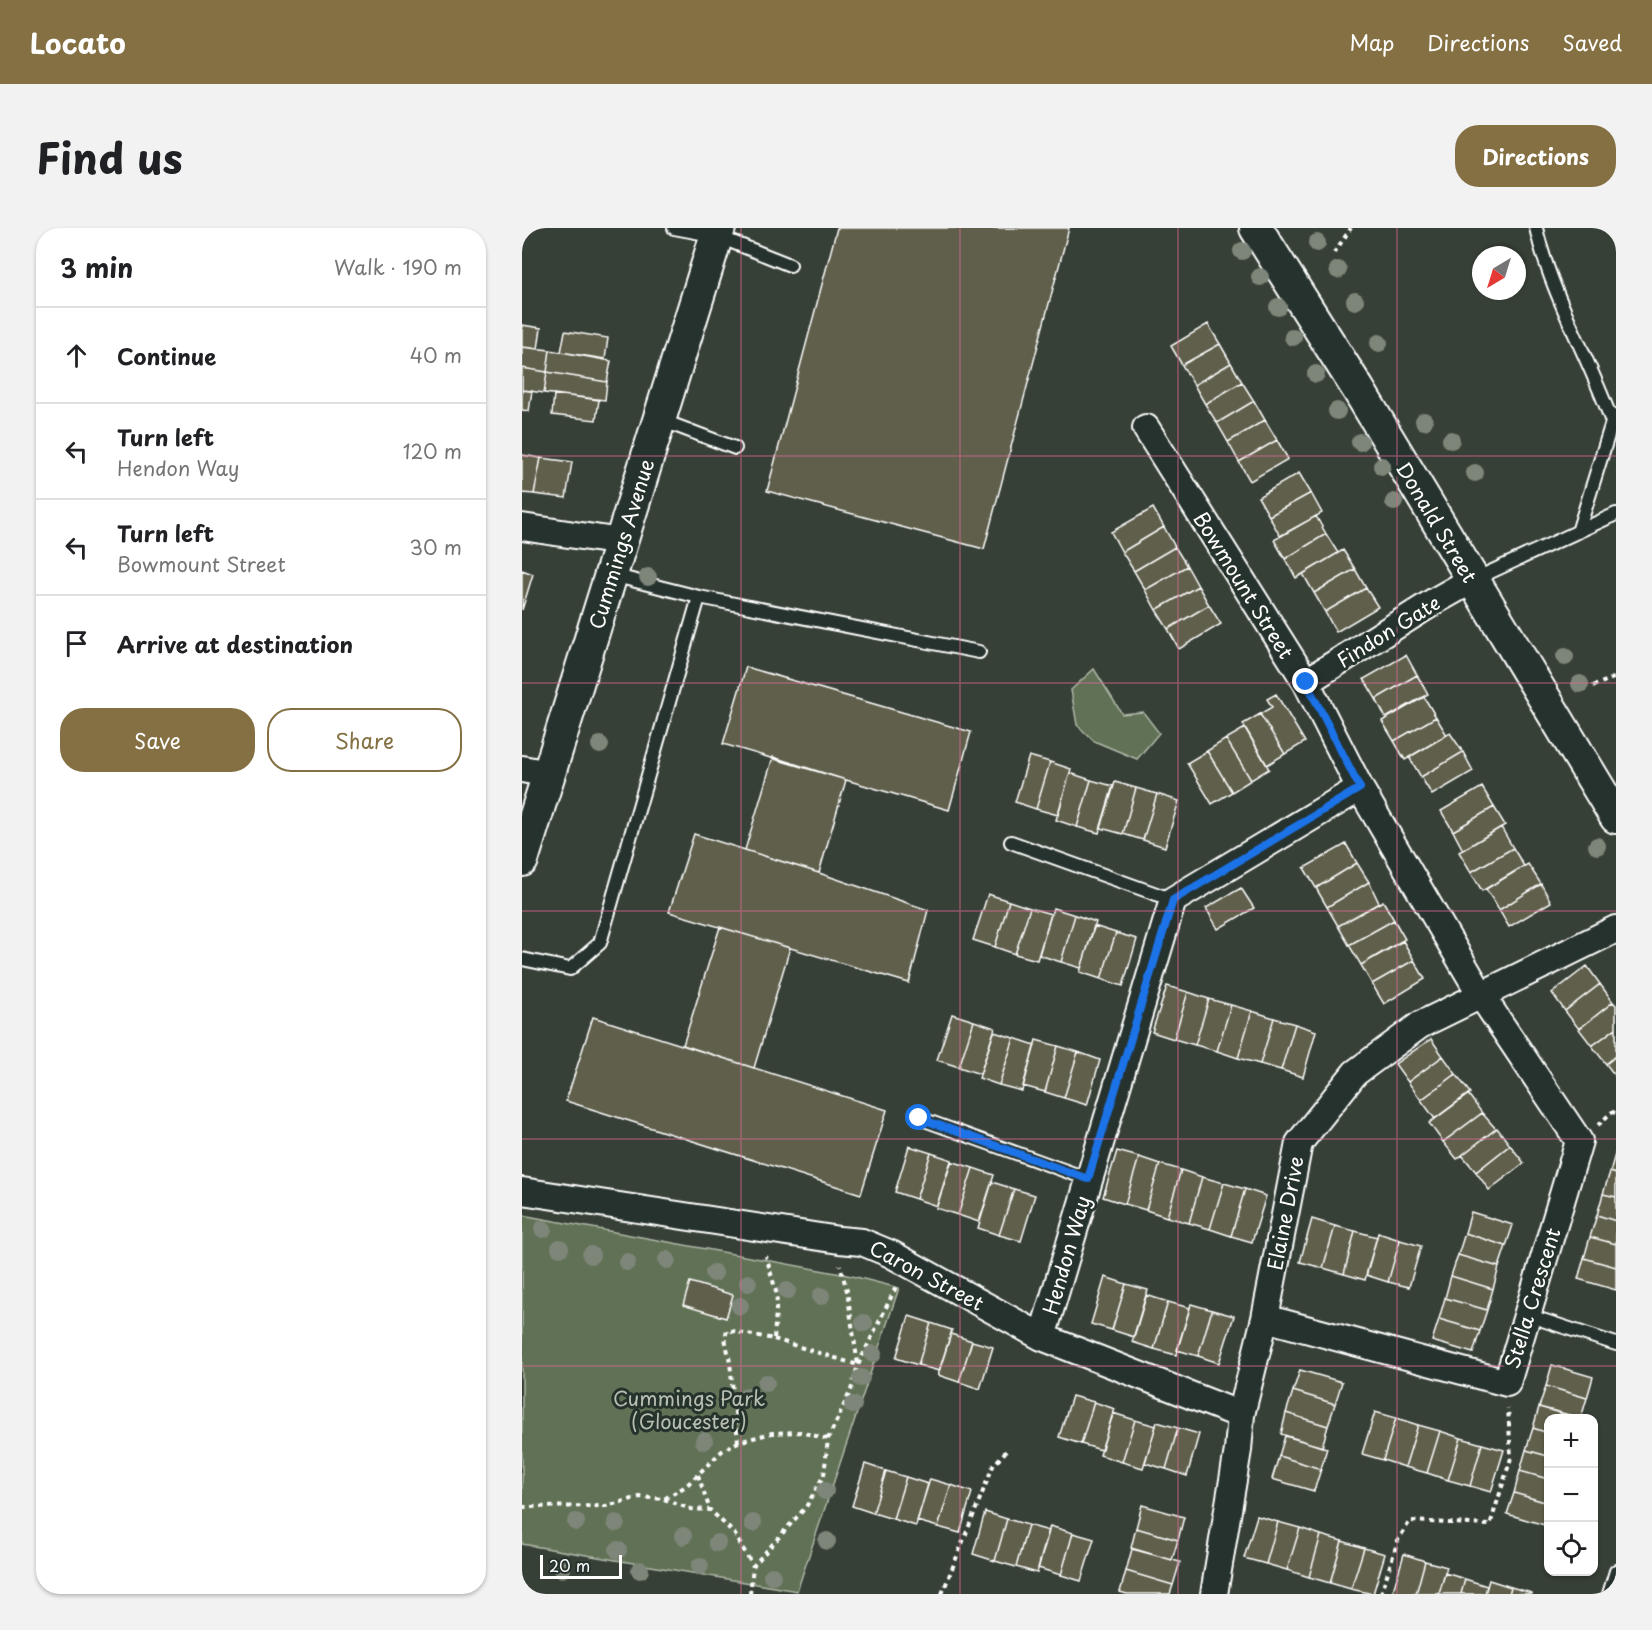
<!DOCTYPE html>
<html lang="en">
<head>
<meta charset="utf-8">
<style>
  :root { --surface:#fff; --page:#f2f2f2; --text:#202124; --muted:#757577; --line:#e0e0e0; --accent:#847042 }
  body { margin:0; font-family:"Playpen Sans",sans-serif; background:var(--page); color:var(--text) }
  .controls { position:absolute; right:18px; bottom:18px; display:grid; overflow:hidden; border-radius:12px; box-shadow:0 2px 4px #0004 }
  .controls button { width:54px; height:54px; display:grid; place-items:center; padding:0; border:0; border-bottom:2px solid var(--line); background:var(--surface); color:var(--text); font:30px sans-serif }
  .compass { position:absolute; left:950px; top:18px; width:54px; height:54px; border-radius:50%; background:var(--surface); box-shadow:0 2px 4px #0004; rotate:218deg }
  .scale { position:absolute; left:18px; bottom:15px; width:82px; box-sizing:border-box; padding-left:6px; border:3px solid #fff; border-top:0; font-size:16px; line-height:21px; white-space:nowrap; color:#fff; -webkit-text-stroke:4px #26332d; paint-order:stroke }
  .stop { position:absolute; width:18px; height:18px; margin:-14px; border:4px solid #1a73e8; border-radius:50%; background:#fff }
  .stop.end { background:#1a73e8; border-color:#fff; box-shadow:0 2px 6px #0008 }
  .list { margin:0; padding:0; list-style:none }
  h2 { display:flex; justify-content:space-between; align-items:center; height:78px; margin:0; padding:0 24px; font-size:26px }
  h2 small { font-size:20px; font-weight:400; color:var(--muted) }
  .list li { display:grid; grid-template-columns:39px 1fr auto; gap:18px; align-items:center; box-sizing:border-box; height:96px; padding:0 24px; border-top:2px solid var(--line) }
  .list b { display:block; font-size:22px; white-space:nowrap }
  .list p { margin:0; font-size:20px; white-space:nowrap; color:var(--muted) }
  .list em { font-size:20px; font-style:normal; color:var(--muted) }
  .actions { display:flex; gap:12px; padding:18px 24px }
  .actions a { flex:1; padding:14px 0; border:2px solid var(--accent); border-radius:24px; text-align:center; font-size:21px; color:var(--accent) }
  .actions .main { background:var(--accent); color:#fff }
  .icon { flex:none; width:33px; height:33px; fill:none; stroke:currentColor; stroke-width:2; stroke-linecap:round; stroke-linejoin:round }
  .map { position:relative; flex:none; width:1094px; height:1366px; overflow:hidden; border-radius:24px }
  header { display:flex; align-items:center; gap:36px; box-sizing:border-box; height:84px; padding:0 30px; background:var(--accent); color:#fff }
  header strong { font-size:28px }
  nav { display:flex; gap:33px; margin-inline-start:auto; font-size:21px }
  .intro { display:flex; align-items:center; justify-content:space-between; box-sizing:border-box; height:144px; padding:0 36px }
  h1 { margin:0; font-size:42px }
  .button { padding:15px 27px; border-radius:24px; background:var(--accent); color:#fff; font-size:21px; font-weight:700 }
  main { display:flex; gap:36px; padding:0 36px }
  aside { flex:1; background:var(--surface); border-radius:24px; box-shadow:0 2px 4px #0004 }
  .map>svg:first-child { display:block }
</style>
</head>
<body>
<header>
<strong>Locato</strong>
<nav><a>Map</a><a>Directions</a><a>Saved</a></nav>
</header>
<div class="intro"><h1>Find us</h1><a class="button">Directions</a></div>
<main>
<aside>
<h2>3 min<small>Walk · 190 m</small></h2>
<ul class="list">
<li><svg class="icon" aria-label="ahead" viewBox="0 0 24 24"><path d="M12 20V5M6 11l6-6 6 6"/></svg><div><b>Continue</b></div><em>40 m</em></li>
<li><svg class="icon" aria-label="left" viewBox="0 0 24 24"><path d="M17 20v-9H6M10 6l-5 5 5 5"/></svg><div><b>Turn left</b><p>Hendon Way</p></div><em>120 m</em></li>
<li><svg class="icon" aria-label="left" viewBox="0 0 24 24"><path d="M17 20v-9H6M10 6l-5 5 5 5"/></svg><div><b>Turn left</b><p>Bowmount Street</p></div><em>30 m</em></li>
<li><svg class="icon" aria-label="arrive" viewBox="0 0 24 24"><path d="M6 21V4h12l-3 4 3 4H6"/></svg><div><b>Arrive at destination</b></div></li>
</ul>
<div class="actions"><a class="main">Save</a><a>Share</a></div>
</aside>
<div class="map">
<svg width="1094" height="1366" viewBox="0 0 1094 1366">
  <rect width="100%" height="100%" fill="#374036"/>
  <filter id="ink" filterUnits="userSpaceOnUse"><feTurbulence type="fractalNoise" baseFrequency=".0167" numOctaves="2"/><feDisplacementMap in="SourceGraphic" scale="12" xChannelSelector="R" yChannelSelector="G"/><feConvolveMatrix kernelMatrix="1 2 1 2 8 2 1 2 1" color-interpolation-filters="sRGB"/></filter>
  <g filter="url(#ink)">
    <path fill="#617154" stroke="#b0b8aa" stroke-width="1.5" d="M572 441 600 486 621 484 637 505 615 531 572 513 555 497 549 462Z
      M0 987 330 1048 377 1060 275 1363 0 1316Z"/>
    <path fill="#605f4b" stroke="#fff" stroke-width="1.5" d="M315 0H547L462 321 245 263Z
      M686 96 698 116 660 137 649 118Z
      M0 97 19 100 16 121 0 119Z
      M43 103 86 110 83 131 39 124Z
      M698 116 709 135 672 157 660 137Z
      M0 119 28 122 25 144 0 140Z
      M28 122 89 133 85 154 25 144Z
      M709 135 720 154 683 176 672 157Z
      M0 140 25 144 22 165 0 162Z
      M25 144 85 154 83 172 22 165Z
      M720 154 732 173 695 195 683 176Z
      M0 162 10 163 7 183 0 182Z
      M32 166 77 172 74 192 30 187Z
      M732 173 743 192 706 214 695 195Z
      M743 192 755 212 717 234 706 214Z
      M755 212 766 231 728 253 717 234Z
      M0 227 19 230 12 266 0 265Z
      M19 230 50 234 44 270 12 266Z
      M777 245 789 265 747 288 736 269Z
      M789 265 800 285 758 308 747 288Z
      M631 280 642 299 600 324 589 304Z
      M794 288 804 306 763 331 752 312Z
      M642 299 653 319 612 343 600 324Z
      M804 306 816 325 774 350 763 331Z
      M653 319 665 338 623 362 612 343Z
      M821 322 833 341 792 365 781 346Z
      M665 338 676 358 634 382 623 362Z
      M833 341 844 360 803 384 792 365Z
      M0 342 11 346 0 382Z
      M676 358 687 377 646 401 634 382Z
      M844 360 856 379 814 404 803 384Z
      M687 377 699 396 657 421 646 401Z
      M884 427 895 447 854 471 842 451Z
      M224 439 449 504 427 582 201 516Z
      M895 447 906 466 864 490 854 471Z
      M754 466 783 514 763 526 738 486 750 479 745 471Z
      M902 469 914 489 872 513 860 493Z
      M738 486 763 526 745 537 721 496Z
      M914 489 925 507 883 532 872 513Z
      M723 500 747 541 729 552 704 511Z
      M928 505 941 524 899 549 887 529Z
      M704 511 729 552 710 564 685 523Z
      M685 523 710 564 690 576 665 535Z
      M941 524 951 543 910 567 899 549Z
      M507 528 528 534 514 581 493 574Z
      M251 529 324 552 297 645 223 622Z
      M528 534 549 541 536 587 514 581Z
      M548 545 569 552 555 599 534 592Z
      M569 552 591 558 577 605 555 599Z
      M593 554 614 560 601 606 579 600Z
      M960 559 972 579 931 603 919 583Z
      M614 560 635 566 621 612 601 606Z
      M635 566 657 573 643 619 621 612Z
      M972 579 983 597 941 622 931 603Z
      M979 599 991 620 949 644 937 624Z
      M172 606 297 645 406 682 387 755 147 684Z
      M824 616 835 635 794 660 782 640Z
      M991 620 1002 638 960 663 949 644Z
      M835 635 847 654 805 679 794 660Z
      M1006 636 1019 656 977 682 964 661Z
      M847 654 857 675 816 698 805 679Z
      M1019 656 1029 674 987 699 977 682Z
      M719 660 732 680 696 701 684 680Z
      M466 666 487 673 473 719 451 712Z
      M487 673 508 680 493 726 473 719Z
      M861 673 872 692 827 717 816 698Z
      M508 680 529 686 515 732 493 726Z
      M531 680 553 687 539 734 517 727Z
      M553 687 574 694 559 740 539 734Z
      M872 692 883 711 839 737 827 717Z
      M572 698 594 705 579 751 558 744Z
      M198 699 268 720 232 840 161 817Z
      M594 705 615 711 601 758 579 751Z
      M881 713 892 732 850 756 839 737Z
      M892 732 903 751 862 776 850 756Z
      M1065 738 1078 756 1043 783 1030 765Z
      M1078 756 1091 774 1057 801 1043 783Z
      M645 758 666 764 652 811 630 804Z
      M666 764 687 771 673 817 652 811Z
      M687 771 709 777 695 823 673 817Z
      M1091 774 1094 777V800L1070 818 1057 801Z
      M709 777 730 783 716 830 695 823Z
      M730 783 752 790 738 836 716 830Z
      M430 786 452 793 437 839 415 832Z
      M71 789 365 882 339 966 44 873Z
      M752 790 773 796 759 842 738 836Z
      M452 793 473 800 458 846 437 839Z
      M773 796 794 803 781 849 759 842Z
      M1094 800V828L1084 836 1070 818Z
      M472 804 492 810 477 857 457 850Z
      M492 810 513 817 500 863 477 857Z
      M909 811 921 828 886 854 873 836Z
      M514 812 536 818 523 864 501 858Z
      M536 818 556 824 542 870 523 864Z
      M556 824 578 832 565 877 542 870Z
      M921 828 934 846 899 872 886 854Z
      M1094 828V849L1084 836Z
      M934 846 948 865 913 891 899 872Z
      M946 866 960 885 921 914 907 895Z
      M960 885 974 901 935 931 921 914Z
      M975 900 988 917 954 944 940 927Z
      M988 917 1002 935 967 962 954 944Z
      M387 918 409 925 394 971 373 964Z
      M595 923 617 929 603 976 581 969Z
      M1094 923V946L1088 944Z
      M409 925 430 932 415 978 394 971Z
      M617 929 638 936 624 982 603 976Z
      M429 933 451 940 436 987 414 980Z
      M638 936 659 942 645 989 624 982Z
      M451 940 472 947 457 994 436 987Z
      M659 942 680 949 667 995 645 989Z
      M1088 944 1094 946V969L1081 966Z
      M680 949 702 955 688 1001 667 995Z
      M470 954 492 961 477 1007 456 1000Z
      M702 955 723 961 709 1008 688 1001Z
      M492 961 513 967 499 1013 477 1007Z
      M723 961 744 968 730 1014 709 1008Z
      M1081 966 1094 969V993L1075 987Z
      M949 984 991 997 984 1018 943 1005Z
      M1075 987 1094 993V1016L1068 1009Z
      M790 991 813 998 801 1040 778 1034Z
      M813 998 833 1003 822 1046 801 1040Z
      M833 1003 855 1009 843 1052 822 1046Z
      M856 1005 878 1012 866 1054 844 1047Z
      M943 1005 984 1018 977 1039 936 1027Z
      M1068 1009 1094 1016V1039L1062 1030Z
      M878 1012 899 1018 887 1059 866 1054Z
      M936 1027 977 1039 971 1061 929 1048Z
      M1062 1030 1094 1039V1062L1056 1051Z
      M929 1048 971 1061 965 1082 923 1070Z
      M583 1049 604 1056 590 1102 569 1096Z
      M168 1054 211 1067 204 1090 161 1077Z
      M604 1056 626 1062 612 1109 590 1102Z
      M624 1067 646 1074 632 1121 610 1114Z
      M923 1070 965 1082 958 1103 917 1091Z
      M646 1074 668 1080 654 1127 632 1121Z
      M669 1076 690 1082 676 1128 655 1122Z
      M690 1082 712 1088 697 1135 676 1128Z
      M387 1088 409 1095 396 1137 374 1130Z
      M917 1091 958 1103 951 1125 910 1113Z
      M409 1095 430 1102 417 1143 396 1137Z
      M429 1106 450 1113 437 1154 416 1147Z
      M450 1113 471 1119 458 1161 437 1154Z
      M1030 1137 1071 1149 1065 1170 1024 1158Z
      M778 1142 820 1154 813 1176 771 1163Z
      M1024 1158 1065 1170 1059 1190 1017 1179Z
      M771 1163 813 1176 806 1198 764 1185Z
      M550 1168 572 1174 559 1216 537 1209Z
      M572 1174 593 1181 579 1222 559 1216Z
      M1017 1179 1055 1190H1026V1205L1011 1200Z
      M853 1184 874 1190 861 1232 840 1226Z
      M591 1185 613 1192 600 1234 578 1227Z
      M764 1185 806 1198 800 1219 759 1206Z
      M874 1190 896 1197 883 1239 861 1232Z
      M613 1192 634 1198 621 1240 600 1234Z
      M635 1194 656 1200 644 1241 623 1235Z
      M896 1197 918 1203 905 1245 883 1239Z
      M656 1200 677 1206 665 1248 644 1241Z
      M1011 1200 1026 1205V1228L1004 1222Z
      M918 1203 939 1210 926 1252 905 1245Z
      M763 1208 805 1220 799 1241 757 1228Z
      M939 1210 960 1216 948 1258 926 1252Z
      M960 1216 982 1222 969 1264 948 1258Z
      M1004 1222 1026 1228V1251L998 1243Z
      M757 1228 799 1241 792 1263 750 1251Z
      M343 1236 364 1243 351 1285 330 1278Z
      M364 1243 384 1249 371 1291 351 1285Z
      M998 1243 1026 1251V1275L992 1265Z
      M384 1249 406 1256 394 1298 371 1291Z
      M408 1251 429 1257 416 1299 395 1293Z
      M429 1257 450 1264 438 1305 416 1299Z
      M992 1265 1026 1275V1298L985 1286Z
      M620 1277 662 1289 656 1312 614 1300Z
      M463 1284 485 1291 473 1333 451 1326Z
      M735 1288 756 1294 744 1336 722 1330Z
      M485 1291 506 1297 494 1339 473 1333Z
      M756 1294 778 1300 765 1342 744 1336Z
      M506 1297 527 1303 515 1345 494 1339Z
      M528 1298 551 1305 539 1347 516 1340Z
      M614 1300 656 1312 650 1332 609 1320Z
      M778 1300 799 1307 787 1349 765 1342Z
      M551 1305 572 1311 559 1353 539 1347Z
      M799 1307 820 1313 808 1355 787 1349Z
      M820 1313 842 1320 829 1361 808 1355Z
      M842 1320 863 1326 851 1366 829 1361Z
      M610 1321 658 1334 651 1357 604 1343Z
      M882 1326 903 1333 894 1366H870Z
      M903 1333 925 1339 917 1366H894Z
      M604 1343 651 1357 648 1366H605L598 1364Z
      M923 1345 943 1351 939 1366H917Z
      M943 1351 965 1358 963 1366H939Z
      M967 1352 989 1359 987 1366H963Z
      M989 1359 1010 1365V1366H987Z"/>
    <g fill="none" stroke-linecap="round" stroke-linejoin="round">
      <defs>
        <path id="service" d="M152 0 195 8 268 37
          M1014 0C1029 67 1067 129 1090 194
          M139 192 213 220
          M1056 304 1092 188
          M951 352 1094 286
          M177 369 457 424
          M489 614 651 672
          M0 731 48 741 78 715 177 369 90 347
          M397 890 566 951
          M1005 1087 1094 1116
          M1087 1366 1094 1343"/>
        <path id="minor" d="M624 200 784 454 838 560 959 767 1057 913 985 1155 743 1090
          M0 299 99 314
          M784 454 913 373 950 352
          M0 541 27 546
          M0 963 317 1012 340 1014 369 1026 520 1109 719 1187
          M520 1109 651 672 838 560
          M692 1366 716 1222 719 1187 743 1090 777 915 833 845 898 797 1094 701"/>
        <path id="tertiary" d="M734 0 836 161 1094 589
          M0 632 197 0"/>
      </defs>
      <use href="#service" stroke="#fff" stroke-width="16"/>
      <use href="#minor" stroke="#fff" stroke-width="30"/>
      <use href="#tertiary" stroke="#fff" stroke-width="36"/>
      <path stroke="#fff" stroke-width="4" stroke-dasharray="4.5 4.5" stroke-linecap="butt" d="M812 25 829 0
        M1071 458 1094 449
        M1076 897 1090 884 1094 885
        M252 1111 336 1137 325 1063 318 1037
        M216 1214 208 1134 203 1110 205 1102 252 1111 255 1067 244 1028
        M176 1247 188 1282
        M142 1271 169 1281 188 1282 212 1305 231 1338
        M0 1279 84 1278 118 1269 142 1271 164 1258 200 1223 216 1214 250 1205 278 1204 306 1211
        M228 1366 231 1338 284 1279 302 1247 306 1211 329 1162 336 1137 375 1057
        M420 1366 471 1238 485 1222
        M859 1366 876 1312 888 1293 968 1297 989 1230 986 1180"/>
      <use href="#service" stroke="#26332d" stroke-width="12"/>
      <use href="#minor" stroke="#26332d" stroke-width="26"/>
      <use href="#tertiary" stroke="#26332d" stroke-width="32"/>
    </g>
    <g fill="#7e867a">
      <circle cx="795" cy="15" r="9"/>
      <circle cx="720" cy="23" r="9"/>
      <circle cx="816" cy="42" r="9"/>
      <circle cx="738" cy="49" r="9"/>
      <circle cx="833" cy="73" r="9"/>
      <circle cx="756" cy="79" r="9"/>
      <circle cx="771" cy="109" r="9"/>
      <circle cx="857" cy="115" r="9"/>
      <circle cx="794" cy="146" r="9"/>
      <circle cx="815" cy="183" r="9"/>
      <circle cx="902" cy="193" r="9"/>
      <circle cx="929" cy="212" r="9"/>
      <circle cx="838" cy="214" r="9"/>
      <circle cx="860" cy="238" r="9"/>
      <circle cx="953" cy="245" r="9"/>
      <circle cx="872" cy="274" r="9"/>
      <circle cx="126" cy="349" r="9"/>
      <circle cx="1043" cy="429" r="9"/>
      <circle cx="1058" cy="456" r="9"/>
      <circle cx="78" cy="517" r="9"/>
      <circle cx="1075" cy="618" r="9"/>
      <circle cx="21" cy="1001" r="9"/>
      <circle cx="38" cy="1020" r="9"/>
      <circle cx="69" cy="1027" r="9"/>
      <circle cx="145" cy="1032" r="9"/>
      <circle cx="105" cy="1034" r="9"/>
      <circle cx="192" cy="1045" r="9"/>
      <circle cx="226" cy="1055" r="9"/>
      <circle cx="265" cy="1063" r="9"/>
      <circle cx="299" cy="1068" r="9"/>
      <circle cx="218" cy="1078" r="9"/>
      <circle cx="342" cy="1095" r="9"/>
      <circle cx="351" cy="1126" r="9"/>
      <circle cx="339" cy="1150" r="9"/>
      <circle cx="244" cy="1155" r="9"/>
      <circle cx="225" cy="1168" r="9"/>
      <circle cx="331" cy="1177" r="9"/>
      <circle cx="182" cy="1213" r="9"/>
      <circle cx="303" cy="1263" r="9"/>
      <circle cx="54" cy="1294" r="9"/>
      <circle cx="94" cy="1295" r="9"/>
      <circle cx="231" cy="1295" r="9"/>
      <circle cx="161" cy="1308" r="9"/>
      <circle cx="305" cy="1313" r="9"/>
      <circle cx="195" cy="1315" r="9"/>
      <circle cx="96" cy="1322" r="9"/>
      <circle cx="178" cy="1338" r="9"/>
      <circle cx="40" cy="1341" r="9"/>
      <circle cx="118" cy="1342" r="9"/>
      <circle cx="250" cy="1348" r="9"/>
    </g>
  </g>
  <g fill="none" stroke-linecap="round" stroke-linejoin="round" filter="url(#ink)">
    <path stroke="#1a73e8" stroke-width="8" d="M397 890 566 951 651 672 838 560 784 454"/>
  </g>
  <path fill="none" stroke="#d76994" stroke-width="1.5" stroke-opacity="0.55" d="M219 0V1366M438 0V1366M656 0V1366M875 0V1366M0 228H1094M0 455H1094M0 683H1094M0 911H1094M0 1138H1094"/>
  <g text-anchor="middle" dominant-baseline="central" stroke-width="6" stroke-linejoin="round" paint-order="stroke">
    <g font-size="20" fill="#fff" stroke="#26332d">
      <text transform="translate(915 294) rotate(59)">Donald Street</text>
      <text transform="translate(99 316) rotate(-73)">Cummings Avenue</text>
      <text transform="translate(722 357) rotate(58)">Bowmount Street</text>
      <text transform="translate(866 403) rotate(-32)">Findon Gate</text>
      <text transform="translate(763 985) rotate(-79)">Elaine Drive</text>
      <text transform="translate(544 1027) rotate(-74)">Hendon Way</text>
      <text transform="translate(405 1047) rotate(28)">Caron Street</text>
      <text transform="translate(1010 1070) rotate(-73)">Stella Crescent</text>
    </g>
    <g font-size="20" fill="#b8bfb2" stroke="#26332d">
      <text x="167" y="1170">Cummings Park<tspan x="167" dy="23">(Gloucester)</tspan></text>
    </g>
  </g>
</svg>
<div class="controls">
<button>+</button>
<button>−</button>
<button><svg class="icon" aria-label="locate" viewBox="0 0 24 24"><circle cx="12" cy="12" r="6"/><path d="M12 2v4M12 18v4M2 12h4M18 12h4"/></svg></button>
</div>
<svg class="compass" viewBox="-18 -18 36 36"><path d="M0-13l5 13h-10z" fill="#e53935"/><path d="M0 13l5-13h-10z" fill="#757577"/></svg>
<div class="scale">20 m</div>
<div class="stop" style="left:397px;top:890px"></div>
<div class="stop end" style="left:784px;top:454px"></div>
</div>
</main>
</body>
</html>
